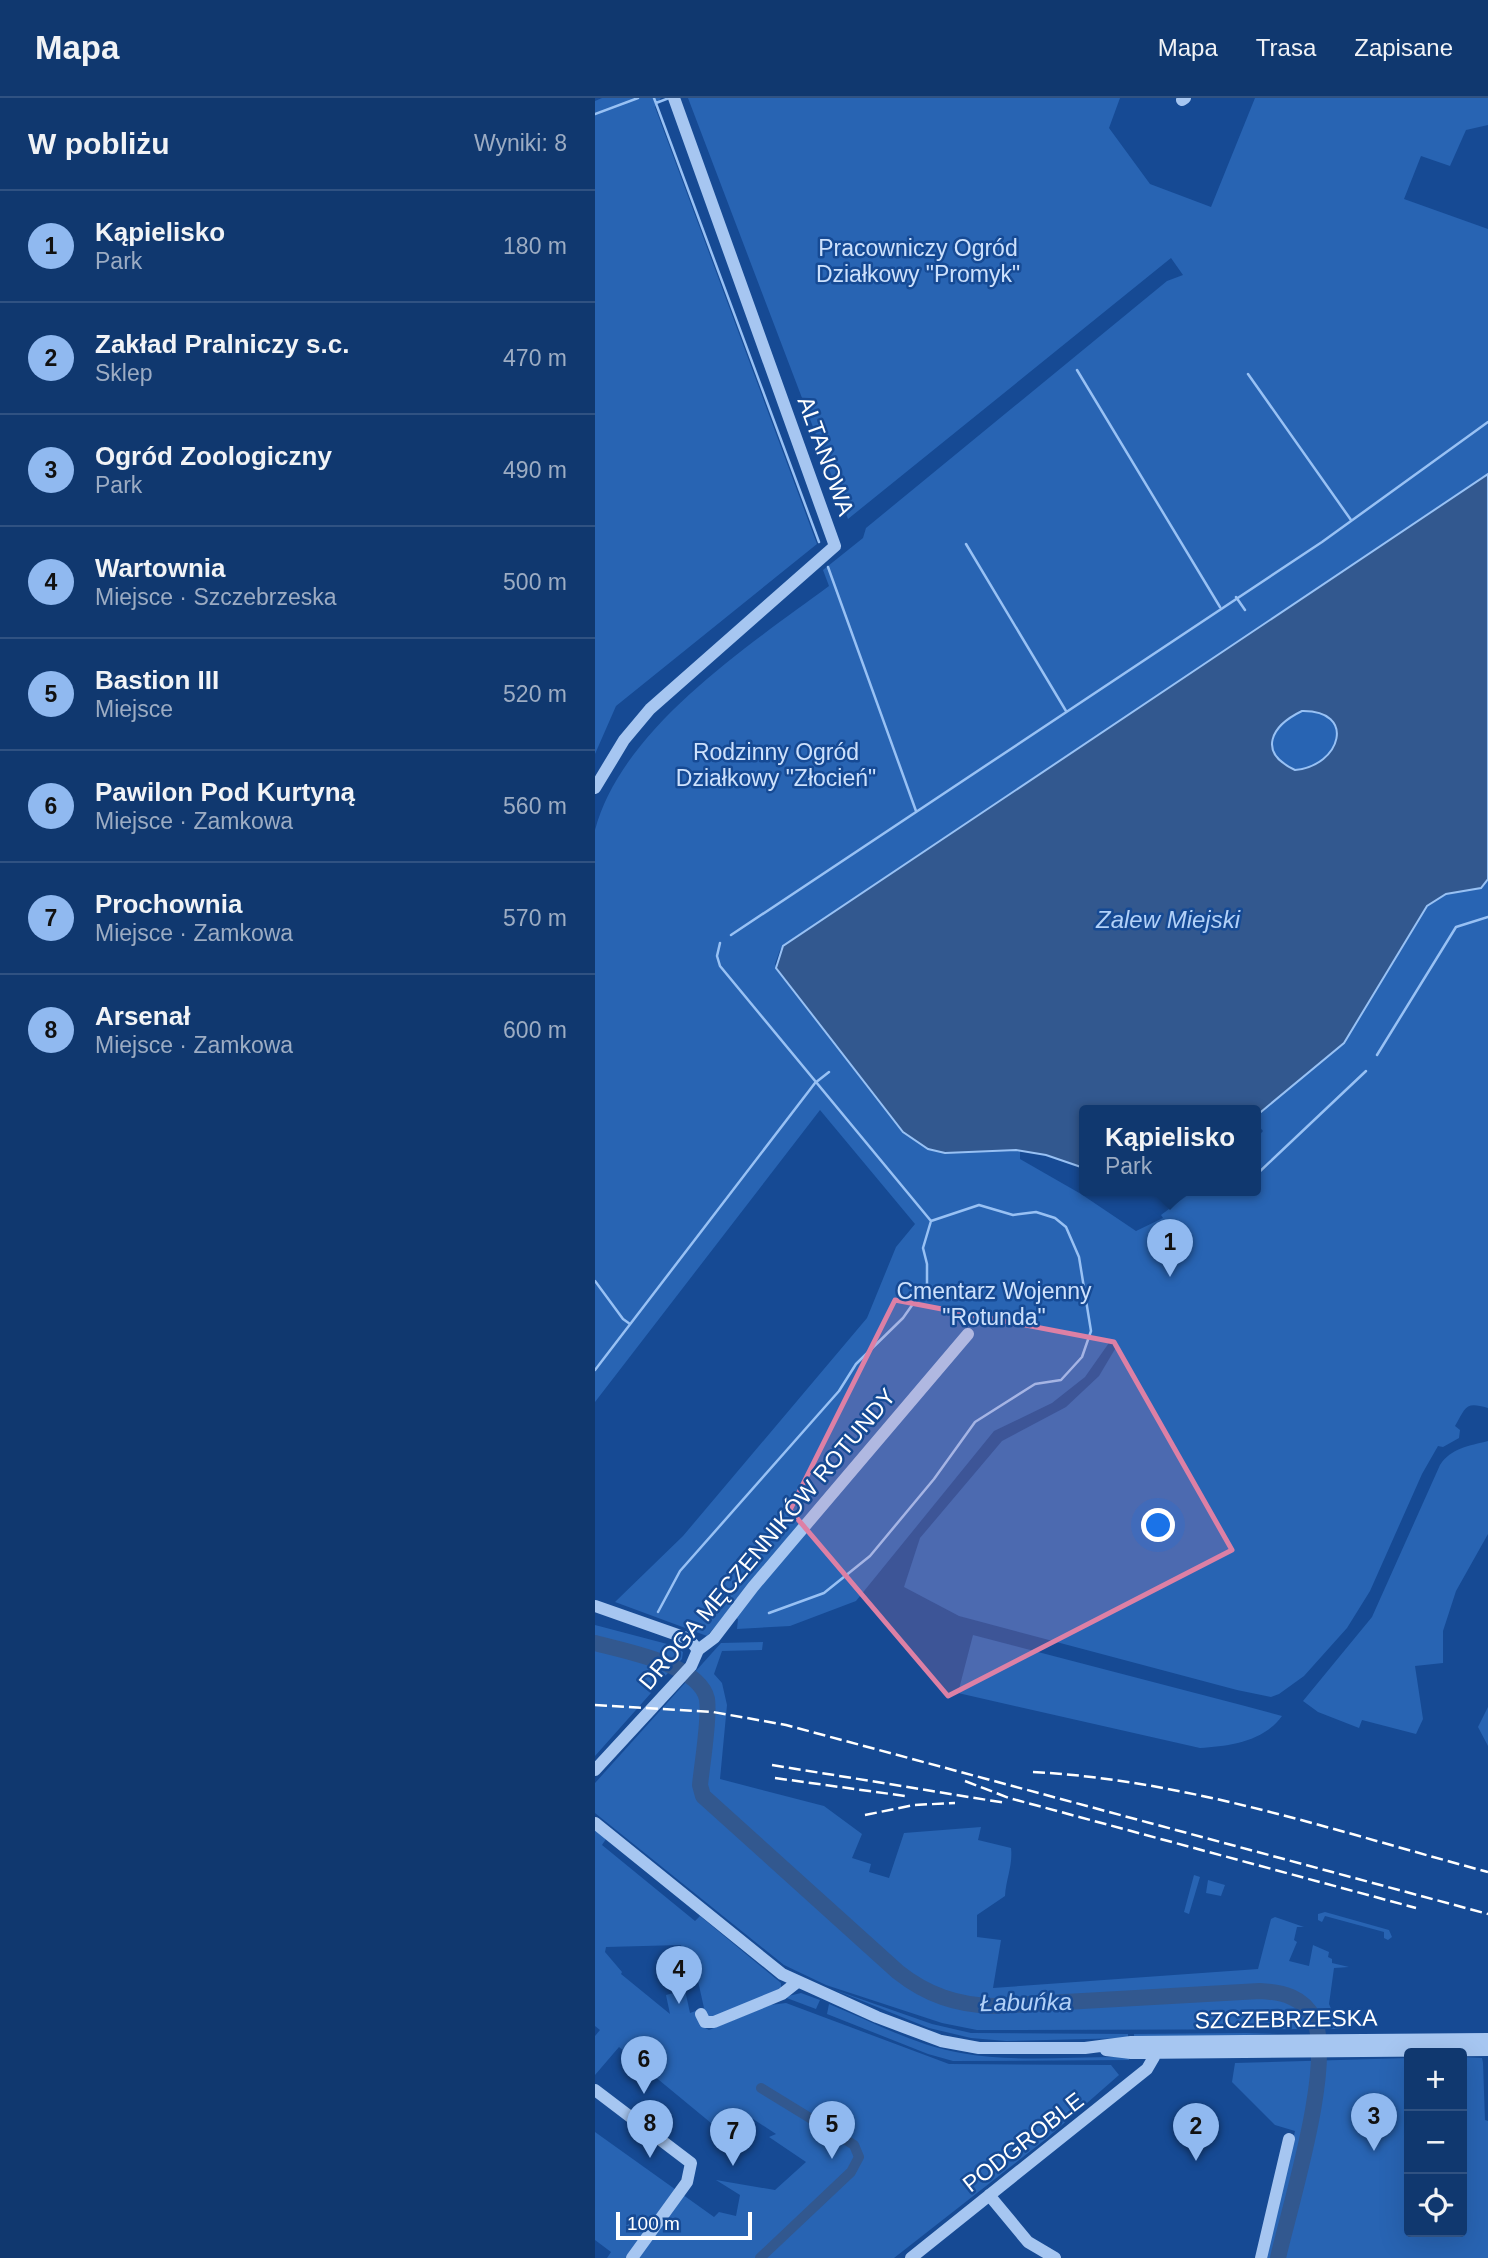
<!DOCTYPE html>
<html lang="pl">
<head>
<meta charset="utf-8">
<style>
  :root { --surface:#10386f; --page:#1e4377; --text:#f1f3f6; --muted:#9cacc3; --line:#305282; --accent:#90b9f0 }
  body { margin:0; font-family:Arial,sans-serif; background:var(--page); color:var(--text) }
  .controls { position:absolute; right:21px; bottom:21px; display:grid; overflow:hidden; border-radius:7px; box-shadow:0 7px 28px #0002 }
  .controls button { width:63px; height:63px; display:grid; place-items:center; padding:0; border:0; border-bottom:2px solid var(--line); background:var(--surface); color:var(--text); font:35px sans-serif }
  .scale { position:absolute; left:21px; bottom:18px; width:136px; box-sizing:border-box; padding-left:7px; border:4px solid #fff; border-top:0; font-size:19px; line-height:24px; white-space:nowrap; color:#fff; -webkit-text-stroke:5px #164a94; paint-order:stroke }
  .you { position:absolute; left:564px; top:1428px; width:24px; height:24px; margin:-18px; border:5px solid #fff; border-radius:50%; background:#1a73e8; box-shadow:0 0 0 10px #1a73e833 }
  .badge { display:grid; place-items:center; width:46px; height:46px; border-radius:50%; background:var(--accent); color:#111; font-size:23px; font-weight:700 }
  .pin { position:absolute; translate:-50% -58px; filter:drop-shadow(0 2px 4px #0008) }
  .pin::after { content:''; position:absolute; top:37px; width:24px; height:21px; background:inherit; clip-path:polygon(0 0,100% 0,50% 100%) }
  .popup { position:absolute; left:484px; top:1007px; width:182px; height:91px; box-sizing:border-box; display:grid; place-content:center; border-radius:7px; background:var(--surface); filter:drop-shadow(0 2px 5px #0005); font-size:23px; white-space:nowrap; color:var(--muted) }
  .popup b { font-size:26px; color:var(--text) }
  .popup::after { content:''; position:absolute; left:50%; top:100%; margin-left:-14px; border:14px solid transparent; border-top-color:var(--surface) }
  .list { margin:0; padding:0; list-style:none }
  h2 { display:flex; justify-content:space-between; align-items:center; height:91px; margin:0; padding:0 28px; font-size:30px }
  h2 small { font-size:23px; font-weight:400; color:var(--muted) }
  .list li { display:grid; grid-template-columns:46px 1fr auto; gap:21px; align-items:center; box-sizing:border-box; height:112px; padding:0 28px; border-top:2px solid var(--line) }
  .list b { display:block; font-size:26px; white-space:nowrap }
  .list p { margin:0; font-size:23px; white-space:nowrap; color:var(--muted) }
  .list em { font-size:23px; font-style:normal; color:var(--muted) }
  .icon { flex:none; width:38px; height:38px; fill:none; stroke:currentColor; stroke-width:2; stroke-linecap:round; stroke-linejoin:round }
  .map { position:relative; flex:none; width:893px; height:2160px; overflow:hidden }
  header { display:flex; align-items:center; gap:42px; box-sizing:border-box; height:98px; padding:0 35px; background:var(--surface); border-bottom:2px solid var(--line) }
  header strong { font-size:33px }
  nav { display:flex; gap:38px; margin-inline-start:auto; font-size:24px }
  main { display:flex }
  aside { flex:1; background:var(--surface) }
  .map>svg:first-child { display:block }
</style>
</head>
<body>
<header>
<strong>Mapa</strong>
<nav><a>Mapa</a><a>Trasa</a><a>Zapisane</a></nav>
</header>
<main>
<aside>
<h2>W pobliżu<small>Wyniki: 8</small></h2>
<ul class="list">
<li><span class="badge">1</span><div><b>Kąpielisko</b><p>Park</p></div><em>180 m</em></li>
<li><span class="badge">2</span><div><b>Zakład Pralniczy s.c.</b><p>Sklep</p></div><em>470 m</em></li>
<li><span class="badge">3</span><div><b>Ogród Zoologiczny</b><p>Park</p></div><em>490 m</em></li>
<li><span class="badge">4</span><div><b>Wartownia</b><p>Miejsce · Szczebrzeska</p></div><em>500 m</em></li>
<li><span class="badge">5</span><div><b>Bastion III</b><p>Miejsce</p></div><em>520 m</em></li>
<li><span class="badge">6</span><div><b>Pawilon Pod Kurtyną</b><p>Miejsce · Zamkowa</p></div><em>560 m</em></li>
<li><span class="badge">7</span><div><b>Prochownia</b><p>Miejsce · Zamkowa</p></div><em>570 m</em></li>
<li><span class="badge">8</span><div><b>Arsenał</b><p>Miejsce · Zamkowa</p></div><em>600 m</em></li>
</ul>
</aside>
<div class="map">
<svg width="893" height="2160" viewBox="0 0 893 2160">
  <rect width="100%" height="100%" fill="#164a94"/>
  <path fill="#2864b3" fill-rule="evenodd" d="M7 0H66L60 9 222 446 21 608 0 656V3Z
    M93 0H525L514 30 555 86 616 109 660 0H893V27L871 32 855 68 826 58 809 101 893 131V376L192 845 185 852 180 866 308 1034 373 1053H425V1061L486 1096 541 1133 568 1120 566 1117 598 1093H661V1041L668 1033 661 1025V1018L749 945 832 808 850 796 886 790 893 781V1310C870 1303 871 1309 860 1328L865 1332 864 1340 848 1349 843 1348 827 1376 775 1493 752 1530 709 1578 684 1596 676 1599 642 1592 364 1518 309 1489 325 1440 407 1343 471 1309 504 1278 523 1246 516 1242 490 1279 457 1305 399 1333 261 1503 195 1528 142 1531 143 1521 131 1516 112 1538 20 1504 88 1438 272 1220 301 1149 320 1126 225 1012 0 1304V732C27 630 153 548 234 488L228 472 268 440 271 430 572 183 588 177 576 160 253 421Z
    M707 613C762 612 746 668 700 672 662 654 676 628 707 613Z
    M893 1343V1436L861 1493 848 1533V1565L820 1568 828 1621 821 1636 767 1622 764 1630 723 1614 708 1603 777 1519 845 1367C856 1350 874 1348 893 1343Z
    M0 1527 76 1547 88 1554 87 1561 67 1581 59 1580 56 1595 0 1658Z
    M378 1537 650 1608 687 1618C668 1644 634 1648 605 1650L363 1595Z
    M168 1544 167 1552 127 1553 119 1576 127 1585 132 1607 125 1681 229 1708 267 1736 257 1760 276 1766 274 1774 294 1780 309 1735 386 1729 383 1742 416 1750C418 1767 411 1781 410 1798L382 1817V1839L406 1842 398 1890 663 1871 676 1821 680 1819 709 1829H702L699 1842 702 1844 694 1863 714 1868 718 1847 734 1854 733 1859 737 1861V1865L754 1869 739 1870 734 1906 745 1931 382 1932 347 1925 231 1887 189 1867 0 1715V1685L126 1545Z
    M893 1609V1648L883 1629Z
    M0 1731 11 1741 7 1747 100 1823 105 1818 186 1885V1890L104 1927 114 1932 175 1907 191 1905 354 1966 516 1967 524 1977 451 2041 299 2160H12L16 2154 0 2142V2034L119 2119 124 2114 141 2118 145 2097 121 2082 180 2092 211 2064 174 2039 181 2036 149 2015 116 2025 24 1949 0 1977V1938L5 1932 0 1928ZM86 1847 89 1858 97 1856 109 1910 95 1915 90 1892 71 1897 75 1916 26 1876 27 1874 10 1854 11 1849Z
    M599 1777 605 1779 594 1816 589 1814Z
    M613 1782 630 1787 626 1798 611 1795Z
    M730 1814 794 1832 797 1839 793 1842 789 1840V1834L730 1818 727 1824 723 1822V1816Z
    M240 1892 337 1926 376 1935 533 1936V1940L411 1943 376 1940 334 1930Z
    M206 1895 225 1902 221 1911 189 1899Z
    M234 1906C278 1924 319 1947 366 1955 420 1965 479 1958 534 1959V1962L358 1963 333 1956 232 1916Z
    M651 1935 684 1936 539 1940V1936Z
    M867 1959 887 1960 888 1965 890 2022 893 2023V2160H671L700 2033 680 2027 637 1984 640 1965 814 1960V2134H867Z"/>
  <path fill="#32588f" stroke="#98c1f4" stroke-width="2" fill-rule="evenodd" d="M893 376V781L886 790 851 796 832 808 749 945 661 1018V1013H489V1070L451 1057 421 1052 350 1055 333 1051 308 1034 181 870 188 848ZM707 613C762 612 746 668 700 672 662 654 676 628 707 613Z"/>
  <g fill="none" stroke-linecap="round" stroke-linejoin="round">
    <path stroke="#98c1f4" stroke-width="2.5" d="M59 0 224 444
      M61 5 74 0
      M0 16 43 0
      M482 272 625 509
      M653 276 756 422
      M371 446 471 613
      M233 469 321 713
      M641 499 650 512
      M136 837 727 444 893 324
      M125 845 122 858 125 868 336 1123
      M782 957 861 829 893 819
      M661 1077 771 973
      M0 1183 28 1221 35 1226
      M0 1272 220 985 234 974
      M63 1514 85 1473 244 1293 261 1266 308 1220 332 1186V1166L328 1150 336 1123 384 1107 418 1117 441 1114 460 1120 471 1129 484 1159 496 1233 487 1259 466 1282 440 1286 380 1324 339 1381 275 1458 229 1495 174 1515"/>
    <path stroke="#32588f" stroke-width="10" d="M165 2160 256 2074 264 2059 259 2047 166 1990"/>
    <path stroke="#32588f" stroke-width="16" d="M0 1545C29 1553 104 1566 112 1601 115 1620 107 1666 105 1687L108 1698 303 1874C332 1897 362 1907 398 1908L665 1893C687 1894 709 1899 719 1921 739 1967 695 2107 683 2160"/>
    <path stroke="#a6c6f1" stroke-width="12" d="M587 2 590 0
      M0 690 29 642 55 611 240 448 79 0
      M0 1508 94 1541 103 1552
      M0 1672 96 1568 103 1552 119 1540 158 1489 373 1236
      M0 1725 187 1876 282 1919 346 1943 384 1950H490L536 1944 893 1941
      M106 1916 110 1924H119L187 1896 201 1885
      M511 1952 536 1955 893 1952
      M0 1992 96 2065 92 2084 37 2160
      M394 2097 433 2144 460 2160
      M316 2160 552 1971 559 1959V1947
      M666 2160 694 2041"/>
    <path stroke="#fff" stroke-width="2.5" stroke-dasharray="12 5" stroke-linecap="butt" d="M0 1607 118 1614 191 1627 893 1816
      M177 1667 411 1705
      M438 1674C593 1682 743 1734 893 1774
      M180 1680 310 1698
      M370 1683 414 1700 821 1810
      M270 1717 319 1707 360 1705"/>
  </g>
  <path fill="#dd80a5" fill-opacity="0.2" stroke="#dd80a5" stroke-width="5" stroke-linejoin="round" d="M300 1202 519 1244 637 1452 353 1598 195 1412Z"/>
  <g text-anchor="middle" dominant-baseline="central" stroke-width="5" stroke-linejoin="round" paint-order="stroke">
    <g font-size="23" fill="#cde1fc" stroke="#164a94">
      <text x="323" y="150">Pracowniczy Ogród<tspan x="323" dy="26">Działkowy "Promyk"</tspan></text>
      <text x="181" y="654">Rodzinny Ogród<tspan x="181" dy="26">Działkowy "Złocień"</tspan></text>
      <text x="399" y="1193">Cmentarz Wojenny<tspan x="399" dy="26">"Rotunda"</tspan></text>
    </g>
    <g font-size="23" fill="#fff" stroke="#164a94">
      <text transform="translate(231 358) rotate(70)">ALTANOWA</text>
      <text transform="translate(172 1441) rotate(-50)">DROGA MĘCZENNIKÓW ROTUNDY</text>
      <text transform="translate(691 1921) rotate(-1)">SZCZEBRZESKA</text>
      <text transform="translate(428 2044) rotate(-38)">PODGROBLE</text>
    </g>
    <g font-size="24" font-style="italic" fill="#b2d1f8" stroke="#164a94">
      <text x="573" y="821">Zalew Miejski</text>
      <text transform="translate(431 1904) rotate(-1)">Łabuńka</text>
    </g>
  </g>
</svg>
<div class="controls">
<button>+</button>
<button>−</button>
<button><svg class="icon" aria-label="locate" viewBox="0 0 24 24"><circle cx="12" cy="12" r="6"/><path d="M12 2v4M12 18v4M2 12h4M18 12h4"/></svg></button>
</div>
<div class="scale">100 m</div>
<div class="you"></div>
<div class="pin badge" style="left:575px;top:1179px">1</div>
<div class="popup"><b>Kąpielisko</b>Park</div>
<div class="pin badge" style="left:601px;top:2063px">2</div>
<div class="pin badge" style="left:779px;top:2053px">3</div>
<div class="pin badge" style="left:84px;top:1906px">4</div>
<div class="pin badge" style="left:237px;top:2061px">5</div>
<div class="pin badge" style="left:49px;top:1996px">6</div>
<div class="pin badge" style="left:138px;top:2068px">7</div>
<div class="pin badge" style="left:55px;top:2060px">8</div>
</div>
</main>
</body>
</html>
